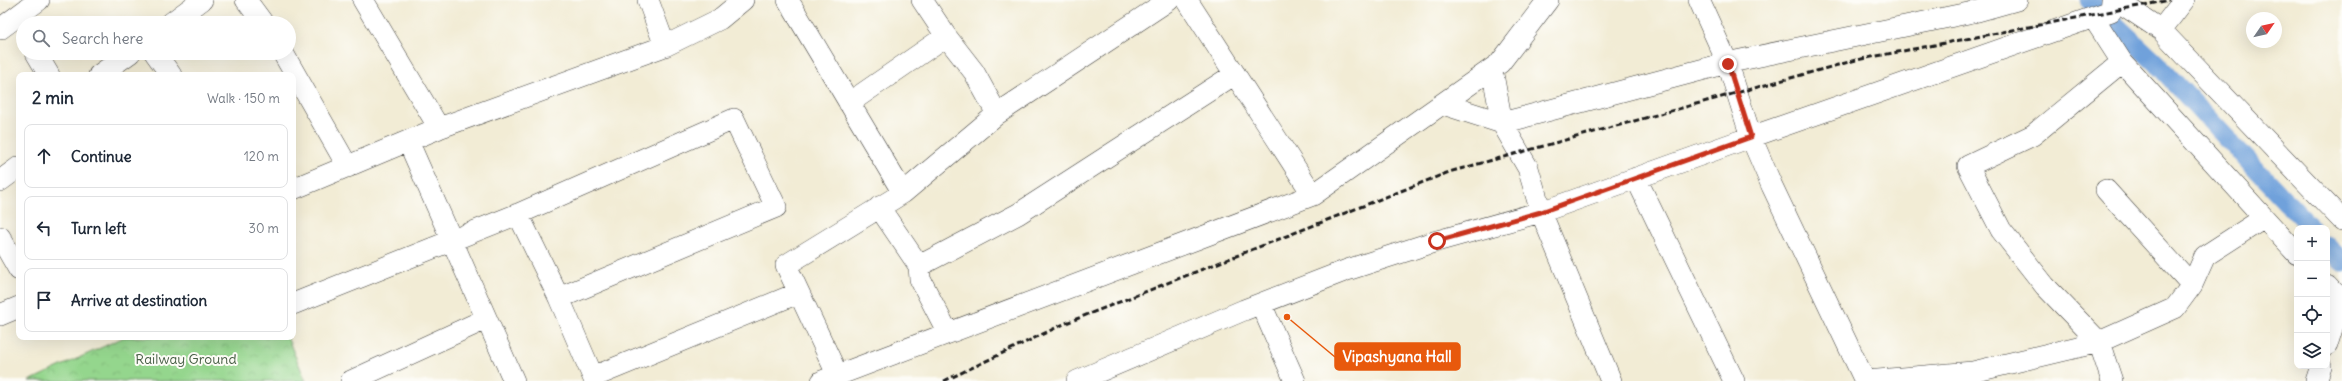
<!DOCTYPE html>
<html lang="en">
<head>
<meta charset="utf-8">
<style>
  :root { --surface:#fff; --page:#f2f2f3; --text:#1f2937; --muted:#747a83; --line:#e0e1e3 }
  body { margin:0; font-family:Delius,sans-serif; background:var(--page); color:var(--text) }
  .controls { position:absolute; right:12px; bottom:12px; display:grid; overflow:hidden; border-radius:8px; box-shadow:0 4px 16px #0002 }
  .controls button { width:36px; height:36px; display:grid; place-items:center; padding:0; border:0; border-bottom:1px solid var(--line); background:var(--surface); color:var(--text); font:20px sans-serif }
  .compass { position:absolute; left:2246px; top:12px; width:36px; height:36px; border-radius:50%; background:var(--surface); box-shadow:0 4px 16px #0002; rotate:56deg }
  .stop { position:absolute; width:12px; height:12px; margin:-9px; border:3px solid #c8321e; border-radius:50%; background:#fff }
  .stop.end { background:#c8321e; border-color:#fff; box-shadow:0 1px 4px #0008 }
  .list { margin:0; padding:0; list-style:none }
  h2 { display:flex; justify-content:space-between; align-items:center; height:52px; margin:0; padding:0 16px; font-size:17px }
  h2 small { font-size:13px; font-weight:400; color:var(--muted) }
  .list li { display:grid; grid-template-columns:26px 1fr auto; gap:12px; align-items:center; box-sizing:border-box; height:64px; margin:0 8px 8px; padding:0 8px; border:1px solid var(--line); border-radius:8px }
  .list b { display:block; font-size:15px; white-space:nowrap }
  .list em { font-size:13px; font-style:normal; color:var(--muted) }
  .icon { flex:none; width:22px; height:22px; fill:none; stroke:currentColor; stroke-width:2; stroke-linecap:round; stroke-linejoin:round }
  .map { position:relative; flex:none; width:2342px; height:381px; overflow:hidden }
  .search { position:absolute; background:var(--surface); box-shadow:0 4px 16px #0002; left:16px; top:16px; width:280px; height:44px; display:flex; align-items:center; gap:10px; box-sizing:border-box; padding:0 14px; border-radius:22px; color:var(--muted); font-size:15px }
  .panel { position:absolute; background:var(--surface); box-shadow:0 4px 16px #0002; left:16px; top:72px; width:280px; height:268px; border-radius:8px }
  .map>svg:first-child { display:block }
</style>
</head>
<body>
<div class="map">
<svg width="2342" height="381" viewBox="0 0 2342 381">
  <defs>
    <pattern id="park-crowns" width="20" height="18" patternUnits="userSpaceOnUse"><rect width="20" height="18" fill="#94d68d"/><path d="M2 6a3 3 0 1 1 6 0M12 15a3 3 0 1 1 6 0" fill="none" stroke="#7fb779"/></pattern>
  </defs>
  <rect width="100%" height="100%" fill="#fdfcf7"/>
  <filter id="ink" filterUnits="userSpaceOnUse"><feTurbulence type="fractalNoise" baseFrequency=".025" numOctaves="2"/><feDisplacementMap in="SourceGraphic" scale="8" xChannelSelector="R" yChannelSelector="G"/><feConvolveMatrix kernelMatrix="1 2 1 2 8 2 1 2 1" color-interpolation-filters="sRGB"/></filter>
  <filter id="wash" filterUnits="userSpaceOnUse"><feTurbulence type="fractalNoise" baseFrequency=".012" numOctaves="4" result="noise"/><feDisplacementMap in="SourceGraphic" scale="16" xChannelSelector="R" yChannelSelector="G"/><feGaussianBlur stdDeviation="0.9" result="paint"/><feColorMatrix in="noise" values="0 0 0 0 0 0 0 0 0 0 0 0 0 0 0 0 0 1.4 0 .05"/><feComposite in="paint" operator="in"/></filter>
  <g filter="url(#wash)">
    <rect width="100%" height="100%" fill="#f2ecd5"/>
    <path fill="url(#park-crowns)" stroke="#587954" d="M124 337H287L306 381H29Z"/>
    <g fill="none" stroke-linecap="round" stroke-linejoin="round">
      <path stroke="#70a1db" stroke-width="19" d="M2089 0 2158 65 2311 228
        M2327 246 2342 262"/>
    </g>
  </g>
  <g filter="url(#ink)">
    <g fill="none" stroke-linecap="round" stroke-linejoin="round">
      <defs>
        <path id="minor" d="M246 0 263 23
          M363 0 439 128
          M648 0 665 46
          M788 0 903 193
          M1187 0 1313 195
          M1699 0 1728 64 1751 137 2111 11 2112 0
          M2121 0 2128 8 2161 30 2342 220
          M2093 17 2122 62 2297 254
          M171 23 202 0
          M0 29 39 0
          M2161 30 2184 0
          M36 53 49 75
          M155 53 171 75
          M283 53 348 167
          M2122 62 2033 135 1968 166 2001 230 2045 286 2099 342 2175 308 2192 285 2205 256 2264 218
          M99 75 130 53
          M849 103 946 36
          M1443 104 1502 123 1492 69
          M997 114 1169 0
          M408 141 514 381
          M1636 178 1734 381
          M0 181 19 167
          M293 189 439 128 665 46 720 19 743 0
          M2106 190 2192 285
          M879 207 919 266 920 279 948 333
          M518 214 559 298
          M0 237 19 270
          M919 266 1018 214 1235 74
          M2327 286 2340 300
          M293 304 518 214 734 119 776 207 559 298 593 377 798 293
          M1261 304 1295 381
          M0 315 19 307
          M2327 345 2342 296
          M837 374 786 265 903 193 997 114 974 72 946 36 922 0
          M351 381 486 319
          M822 381 1313 195 1500 63 1548 0
          M1077 381 1244 310 1347 270 1437 241 1541 212 1751 137 1772 186 1865 381
          M1611 381 1541 212 1528 168 1502 123 1731 62 1978 11 2017 0
          M1866 381 1973 372 2099 342 2112 381
          M2316 381 2321 366"/>
      </defs>
      <use href="#minor" stroke="#3c3b38" stroke-width="22"/>
      <use href="#minor" stroke="#fff" stroke-width="21"/>
      <path stroke="#1c1c1c" stroke-width="3" stroke-dasharray="6 3" stroke-linecap="butt" d="M944 381 1066 323 1449 172 1856 60 2170 0"/>
    </g>
  </g>
  <g fill="none" stroke-linecap="round" stroke-linejoin="round" filter="url(#ink)">
    <path stroke="#c8321e" stroke-width="5" d="M1437 241 1541 212 1751 137 1728 64"/>
  </g>
  <g text-anchor="middle" dominant-baseline="central" stroke-width="4" stroke-linejoin="round" paint-order="stroke">
    <g font-size="14" fill="#465d44" stroke="#fdfcf7">
      <text x="186" y="359">Railway Ground</text>
    </g>
  </g>
  <path fill="none" stroke="#e8590c" stroke-width="1.5" d="M1287 317L1335 357"/>
  <circle fill="#e8590c" stroke="#fdfcf7" stroke-width="1.5" cx="1287" cy="317" r="4"/>
  <rect fill="#e8590c" stroke="#e8590c" stroke-width="1.5" x="1335" y="343" width="125" height="27" rx="4"/>
  <g font-size="15" text-anchor="middle" font-weight="bold" fill="#fff">
    <text x="1397" y="362">Vipashyana Hall</text>
  </g>
</svg>
<div class="controls">
<button>+</button>
<button>−</button>
<button><svg class="icon" aria-label="locate" viewBox="0 0 24 24"><circle cx="12" cy="12" r="6"/><path d="M12 2v4M12 18v4M2 12h4M18 12h4"/></svg></button>
<button><svg class="icon" aria-label="layers" viewBox="0 0 24 24"><path d="M12 4l9 5-9 5-9-5zM3 14l9 5 9-5"/></svg></button>
</div>
<svg class="compass" viewBox="-18 -18 36 36"><path d="M0-13l5 13h-10z" fill="#e53935"/><path d="M0 13l5-13h-10z" fill="#747a83"/></svg>
<div class="stop" style="left:1437px;top:241px"></div>
<div class="stop end" style="left:1728px;top:64px"></div>
<div class="search"><svg class="icon" aria-label="search" viewBox="0 0 24 24"><circle cx="10" cy="10" r="6"/><path d="M15 15l6 6"/></svg>Search here</div>
<section class="panel">
<h2>2 min<small>Walk · 150 m</small></h2>
<ul class="list">
<li><svg class="icon" aria-label="ahead" viewBox="0 0 24 24"><path d="M12 20V5M6 11l6-6 6 6"/></svg><div><b>Continue</b></div><em>120 m</em></li>
<li><svg class="icon" aria-label="left" viewBox="0 0 24 24"><path d="M17 20v-9H6M10 6l-5 5 5 5"/></svg><div><b>Turn left</b></div><em>30 m</em></li>
<li><svg class="icon" aria-label="arrive" viewBox="0 0 24 24"><path d="M6 21V4h12l-3 4 3 4H6"/></svg><div><b>Arrive at destination</b></div></li>
</ul>
</section>
</div>
</body>
</html>
